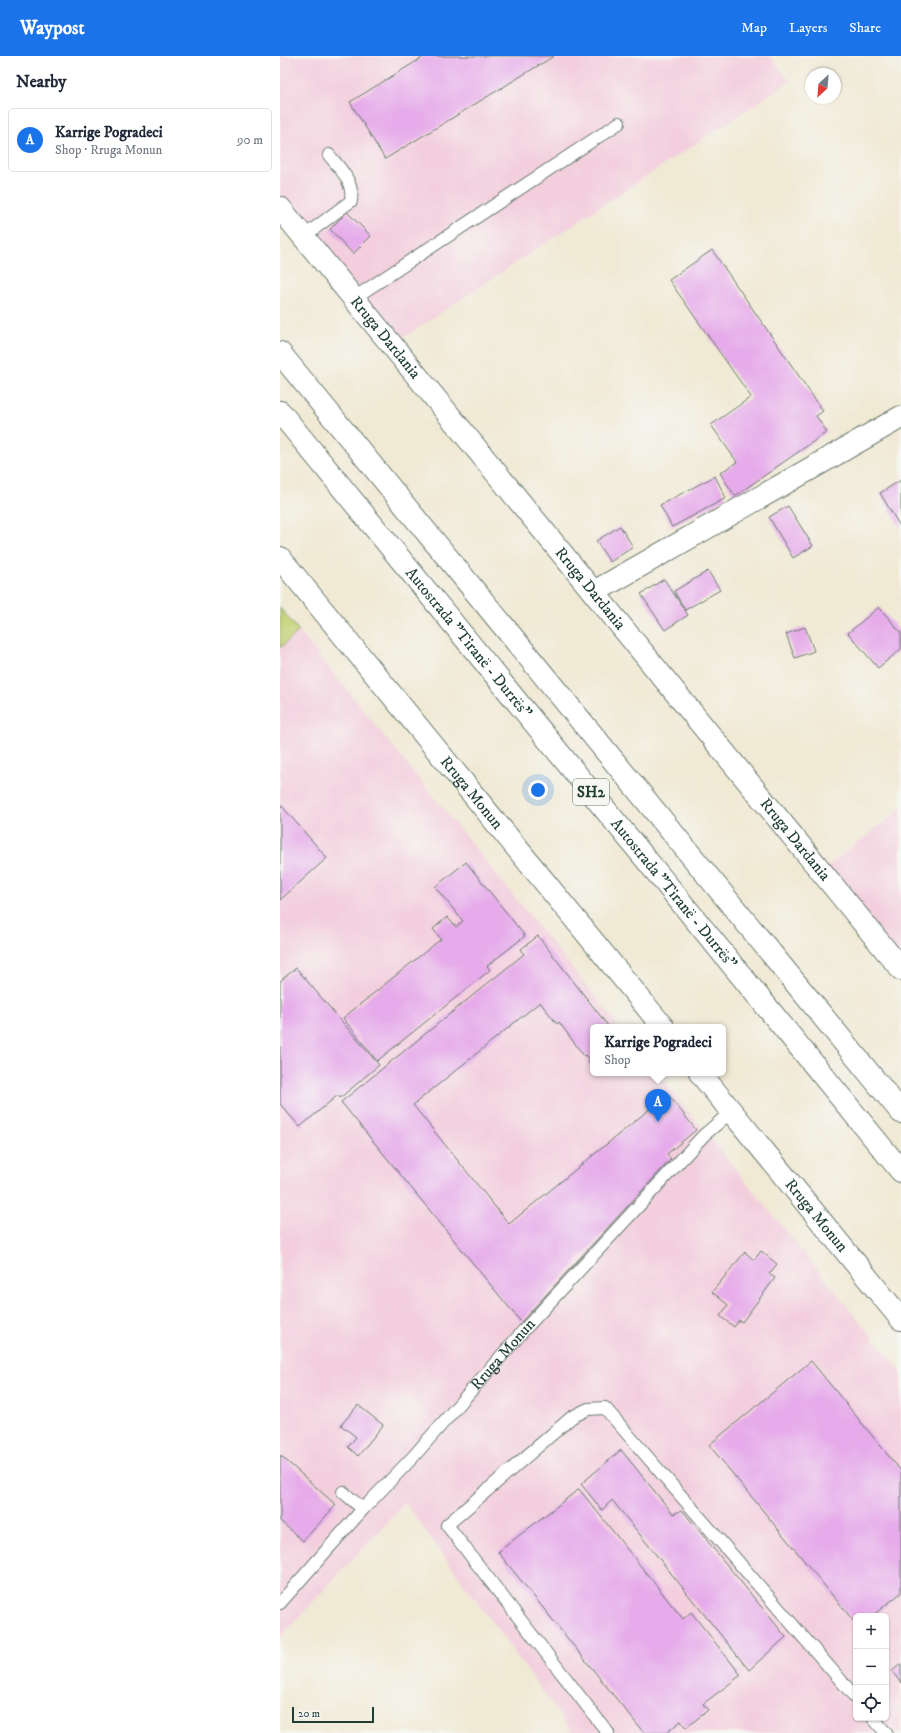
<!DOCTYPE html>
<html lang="en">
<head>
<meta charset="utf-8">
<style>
  :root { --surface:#fff; --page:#f2f2f3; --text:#1f2937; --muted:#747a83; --line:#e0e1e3; --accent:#1a73e8 }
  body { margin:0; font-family:"IM FELL DW Pica",serif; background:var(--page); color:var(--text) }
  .controls { position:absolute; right:12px; bottom:12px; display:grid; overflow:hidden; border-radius:6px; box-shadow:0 1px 3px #0004 }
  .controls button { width:36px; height:36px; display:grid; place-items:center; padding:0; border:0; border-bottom:1px solid var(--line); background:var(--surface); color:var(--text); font:20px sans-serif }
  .compass { position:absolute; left:525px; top:12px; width:36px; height:36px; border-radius:50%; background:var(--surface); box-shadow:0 1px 3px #0004; rotate:206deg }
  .scale { position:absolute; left:12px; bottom:10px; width:82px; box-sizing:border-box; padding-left:4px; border:2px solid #1f3d34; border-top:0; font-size:11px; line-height:14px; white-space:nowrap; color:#1f3d34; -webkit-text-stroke:3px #f6f6f2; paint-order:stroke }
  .you { position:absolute; left:258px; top:734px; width:14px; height:14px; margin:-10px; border:3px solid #fff; border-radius:50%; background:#1a73e8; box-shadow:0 0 0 6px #1a73e833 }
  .badge { display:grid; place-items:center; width:26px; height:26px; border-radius:50%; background:var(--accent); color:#fff; font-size:13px; font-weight:700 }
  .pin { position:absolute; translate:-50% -33px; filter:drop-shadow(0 1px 2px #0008) }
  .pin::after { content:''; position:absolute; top:21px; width:14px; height:12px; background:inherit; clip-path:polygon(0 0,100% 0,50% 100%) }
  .popup { position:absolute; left:310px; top:968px; width:136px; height:52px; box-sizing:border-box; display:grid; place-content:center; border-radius:6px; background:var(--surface); filter:drop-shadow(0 1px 3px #0005); font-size:13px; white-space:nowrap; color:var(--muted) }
  .popup b { font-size:15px; color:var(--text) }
  .popup::after { content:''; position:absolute; left:50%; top:100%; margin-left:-8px; border:8px solid transparent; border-top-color:var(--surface) }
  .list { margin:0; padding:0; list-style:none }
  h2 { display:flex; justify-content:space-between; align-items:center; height:52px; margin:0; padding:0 16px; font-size:17px }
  h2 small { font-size:13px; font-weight:400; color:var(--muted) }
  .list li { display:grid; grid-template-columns:26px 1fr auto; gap:12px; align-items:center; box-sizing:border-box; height:64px; margin:0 8px 8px; padding:0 8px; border:1px solid var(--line); border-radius:6px }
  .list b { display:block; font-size:15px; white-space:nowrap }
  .list p { margin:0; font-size:13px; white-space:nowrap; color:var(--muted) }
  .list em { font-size:13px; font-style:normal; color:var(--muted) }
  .icon { flex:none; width:22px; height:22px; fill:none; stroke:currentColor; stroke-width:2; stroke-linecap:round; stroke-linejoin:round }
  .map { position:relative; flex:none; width:621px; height:1677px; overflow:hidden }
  header { display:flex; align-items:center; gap:24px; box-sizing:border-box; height:56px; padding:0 20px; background:var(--accent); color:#fff }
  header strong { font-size:19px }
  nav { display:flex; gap:22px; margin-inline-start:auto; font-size:14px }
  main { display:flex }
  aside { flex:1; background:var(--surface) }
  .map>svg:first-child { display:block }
</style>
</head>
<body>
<header>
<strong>Waypost</strong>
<nav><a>Map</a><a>Layers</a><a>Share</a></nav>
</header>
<main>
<aside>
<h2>Nearby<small></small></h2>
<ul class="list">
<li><span class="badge">A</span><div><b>Karrige Pogradeci</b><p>Shop · Rruga Monun</p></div><em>90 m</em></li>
</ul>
</aside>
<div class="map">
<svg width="621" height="1677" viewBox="0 0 621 1677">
  <rect width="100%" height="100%" fill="#f6f6f2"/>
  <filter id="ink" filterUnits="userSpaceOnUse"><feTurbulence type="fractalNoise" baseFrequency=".025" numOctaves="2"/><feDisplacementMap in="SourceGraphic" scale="8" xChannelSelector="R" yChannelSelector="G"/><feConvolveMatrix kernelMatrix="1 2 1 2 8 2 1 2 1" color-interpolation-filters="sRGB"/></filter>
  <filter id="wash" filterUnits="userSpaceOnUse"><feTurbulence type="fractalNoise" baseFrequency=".012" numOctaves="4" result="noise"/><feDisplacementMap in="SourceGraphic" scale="16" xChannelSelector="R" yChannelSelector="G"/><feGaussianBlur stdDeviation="0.9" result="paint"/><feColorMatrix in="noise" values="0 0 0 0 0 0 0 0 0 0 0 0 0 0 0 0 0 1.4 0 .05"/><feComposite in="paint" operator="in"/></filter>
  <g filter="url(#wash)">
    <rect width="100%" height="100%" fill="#f0e9d4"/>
    <path fill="#f3cfde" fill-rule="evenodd" d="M0 0H490L510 25 112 289 0 152Z
      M19 575 340 971H313V1017H377L621 1316V1677H293L125 1447 0 1581V592ZM576 1560H606V1662H576Z
      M621 753V913L541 815Z"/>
    <path fill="#c2d173" stroke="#708754" d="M0 552 19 575 0 592Z"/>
    <g id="blocks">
      <path fill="#e6abea" d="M145 0H274L105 103 70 46Z
        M67 156 91 180 73 198 50 173Z
        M432 194 543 355 536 360 547 376 455 440 440 417 457 406 431 369 471 341 389 224Z
        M435 420 446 442 392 471 380 449Z
        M621 424V472L600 437Z
        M508 450 533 490 513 502 489 461Z
        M340 470 353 491 330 506 316 485Z
        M428 515 440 534 405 554 394 535Z
        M384 523 408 559 385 574 361 538Z
        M599 551 621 577V593L598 612 568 577Z
        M525 571 534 595 515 602 506 578Z
        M0 748 47 802 0 844Z
        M186 806 245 880 207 910 210 914 97 1005 63 962 161 883 153 873 167 861 176 871 183 865 155 831Z
        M258 880 329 971H313V1013L308 1006 310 1004 306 999 304 1000 279 966 277 968 260 946 133 1049 229 1168 388 1038 416 1074 387 1098 391 1103 241 1266 61 1046 244 898 241 893Z
        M16 912 99 1009 60 1042 58 1039 20 1071 0 1048V925Z
        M481 1195 497 1208 489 1218 495 1222 462 1266 459 1264 454 1271 440 1260 448 1249 432 1236 465 1196 474 1204Z
        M531 1305 621 1415V1537L592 1560H576V1568L429 1389Z
        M78 1349 103 1369 78 1400 68 1391 76 1381 61 1369Z
        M341 1394 393 1458 402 1454 506 1581 469 1614 332 1444 322 1454 301 1428Z
        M0 1399 56 1449 23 1485 0 1465Z
        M299 1433 403 1563 411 1556 461 1619 423 1648 428 1654 406 1672 401 1665 386 1677H364L218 1496Z
        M621 1608V1627L612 1615Z"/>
    </g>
  </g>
  <g filter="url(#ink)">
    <use href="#blocks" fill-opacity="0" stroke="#68796c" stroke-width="1"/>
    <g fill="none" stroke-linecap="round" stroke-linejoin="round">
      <defs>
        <g id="service">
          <path d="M23 181 71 145C74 125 60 113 49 99"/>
          <path d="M74 242 339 67"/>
          <path d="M63 1436 83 1453"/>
          <path id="s1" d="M0 1547 83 1453 133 1401 244 1274 424 1079 451 1056"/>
          <path d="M593 1662 606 1677"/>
          <path d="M328 1677 167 1469 292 1361 308 1353 325 1352 576 1642"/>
        </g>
        <path id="minor" d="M314 536 621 361"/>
        <g id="secondary">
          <path id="s2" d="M0 152 621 913"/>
          <path id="s3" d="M0 502 383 971"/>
          <path id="s4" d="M420 1017 621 1263"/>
        </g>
        <g id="motorway">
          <path d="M0 297 621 1056"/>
          <path id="s5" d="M0 356 621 1115"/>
        </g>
      </defs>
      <use href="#service" stroke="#68796c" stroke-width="14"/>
      <use href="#minor" stroke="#68796c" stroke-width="24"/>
      <use href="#secondary" stroke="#68796c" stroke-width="24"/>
      <use href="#motorway" stroke="#68796c" stroke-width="24"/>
      <use href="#service" stroke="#fff" stroke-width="12"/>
      <use href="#minor" stroke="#fff" stroke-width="22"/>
      <use href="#secondary" stroke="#fff" stroke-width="22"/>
      <use href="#motorway" stroke="#fff" stroke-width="22"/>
    </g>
  </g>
  <g text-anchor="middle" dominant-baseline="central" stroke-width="3" stroke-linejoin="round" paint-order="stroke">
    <rect fill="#f6f6f2" stroke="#60746d" stroke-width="1" x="293" y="723" width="36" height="26" rx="3"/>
    <g font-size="15" font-weight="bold" fill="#1f3d34">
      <text x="311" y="736">SH2</text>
    </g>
    <g font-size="16" fill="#1f3d34" stroke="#f6f6f2">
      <text stroke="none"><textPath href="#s2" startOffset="167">Rruga Dardania</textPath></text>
      <text stroke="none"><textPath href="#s2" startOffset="491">Rruga Dardania</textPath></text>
      <text stroke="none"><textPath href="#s5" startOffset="298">Autostrada "Tiranë - Durrës"</textPath></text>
      <text stroke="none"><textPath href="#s3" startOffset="303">Rruga Monun</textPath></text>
      <text stroke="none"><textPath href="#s2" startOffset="815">Rruga Dardania</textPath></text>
      <text stroke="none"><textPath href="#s5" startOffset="622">Autostrada "Tiranë - Durrës"</textPath></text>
      <text stroke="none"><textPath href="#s4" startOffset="184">Rruga Monun</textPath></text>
      <text stroke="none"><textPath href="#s1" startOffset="334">Rruga Monun</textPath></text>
    </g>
  </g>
</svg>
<div class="controls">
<button>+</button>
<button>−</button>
<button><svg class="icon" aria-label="locate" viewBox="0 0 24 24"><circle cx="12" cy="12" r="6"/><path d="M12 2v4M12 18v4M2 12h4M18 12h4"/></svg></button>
</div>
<svg class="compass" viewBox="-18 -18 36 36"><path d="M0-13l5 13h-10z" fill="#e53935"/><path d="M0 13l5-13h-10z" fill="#747a83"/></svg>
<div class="scale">20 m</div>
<div class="you"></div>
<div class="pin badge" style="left:378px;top:1066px">A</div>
<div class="popup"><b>Karrige Pogradeci</b>Shop</div>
</div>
</main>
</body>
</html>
